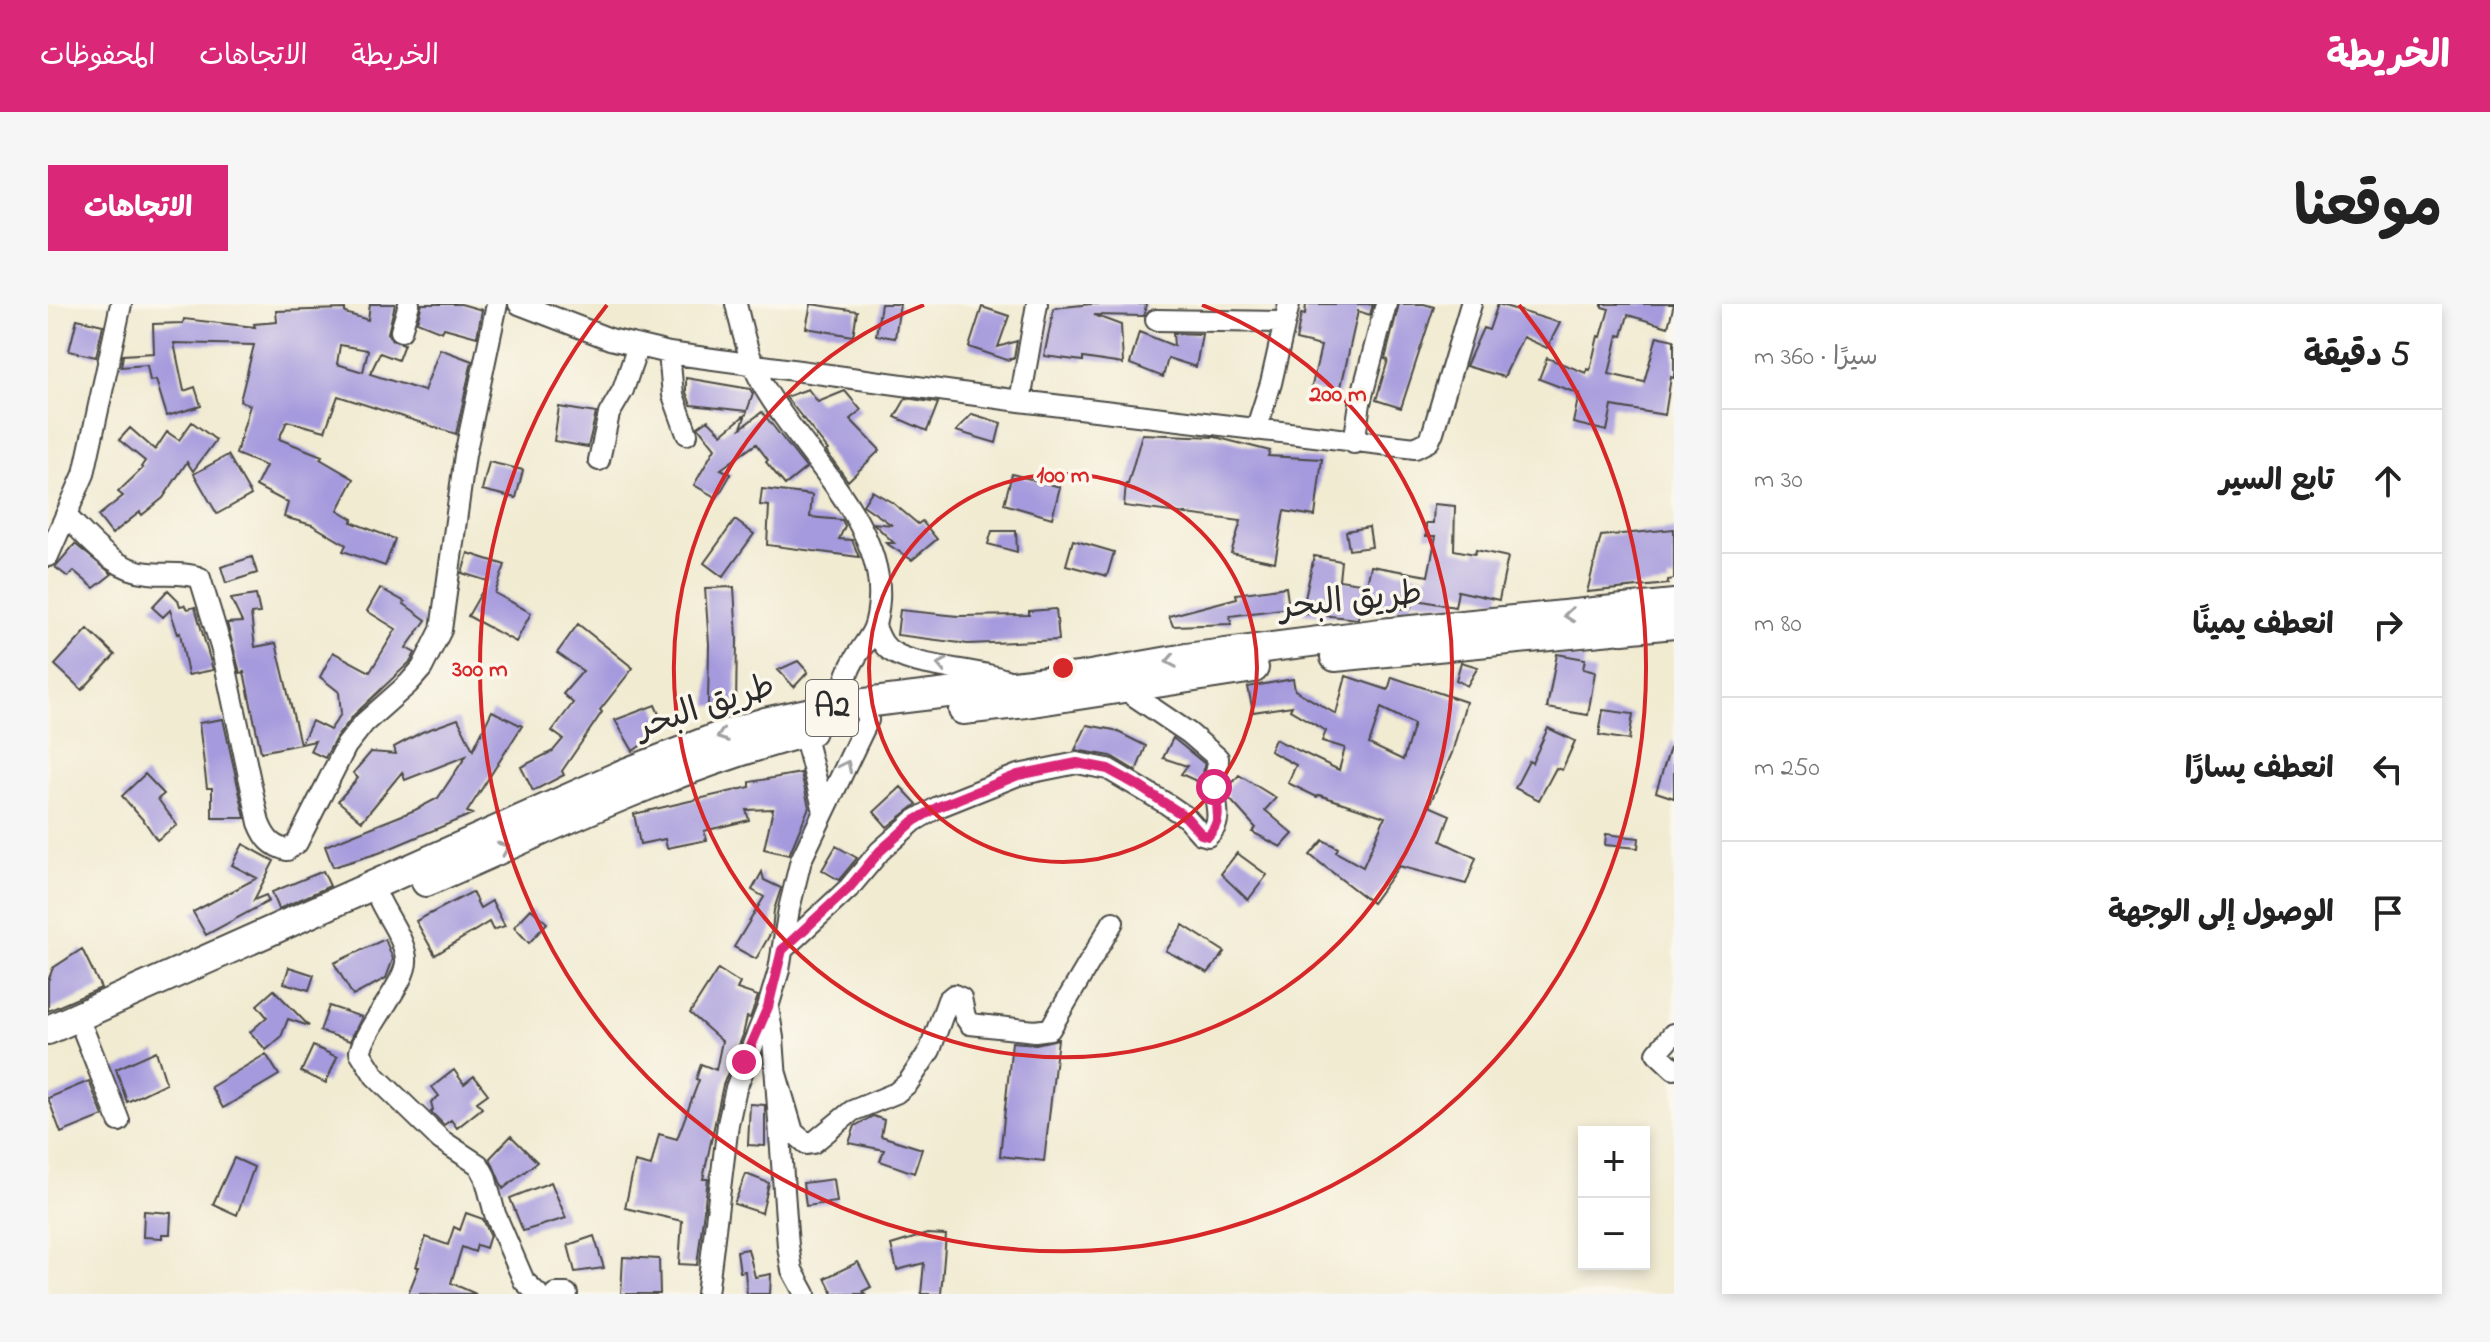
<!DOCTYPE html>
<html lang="ar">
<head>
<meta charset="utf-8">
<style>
  :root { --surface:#fff; --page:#f6f6f6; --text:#222; --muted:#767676; --line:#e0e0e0; --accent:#db2777 }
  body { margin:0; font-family:"Indie Flower","Playpen Sans Arabic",sans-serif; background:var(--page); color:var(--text); direction:rtl }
  .controls { position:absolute; right:24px; bottom:24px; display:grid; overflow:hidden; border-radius:0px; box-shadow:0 4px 12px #0003 }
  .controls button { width:72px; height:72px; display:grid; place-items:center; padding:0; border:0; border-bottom:2px solid var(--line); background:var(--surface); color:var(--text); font:40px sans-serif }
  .stop { position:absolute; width:24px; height:24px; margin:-18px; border:6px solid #db2777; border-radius:50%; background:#fff }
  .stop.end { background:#db2777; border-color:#fff; box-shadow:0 2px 8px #0008 }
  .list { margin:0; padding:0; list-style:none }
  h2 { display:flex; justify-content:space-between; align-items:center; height:104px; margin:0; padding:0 32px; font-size:34px }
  h2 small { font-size:26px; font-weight:400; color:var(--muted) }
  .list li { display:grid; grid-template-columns:52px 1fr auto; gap:24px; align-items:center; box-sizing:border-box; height:144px; padding:0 32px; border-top:2px solid var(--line) }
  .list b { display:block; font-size:30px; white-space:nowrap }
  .list em { font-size:26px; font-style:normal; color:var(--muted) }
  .icon { flex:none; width:44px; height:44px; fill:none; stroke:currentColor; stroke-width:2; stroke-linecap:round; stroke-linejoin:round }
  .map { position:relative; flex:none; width:1626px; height:990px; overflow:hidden; direction:ltr; border-radius:0px }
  header { display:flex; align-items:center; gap:48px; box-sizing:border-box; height:112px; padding:0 40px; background:var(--accent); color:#fff }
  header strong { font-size:38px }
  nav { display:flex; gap:44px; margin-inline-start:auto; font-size:28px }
  .intro { display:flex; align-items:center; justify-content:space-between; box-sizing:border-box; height:192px; padding:0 48px }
  h1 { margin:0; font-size:56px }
  .button { padding:20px 36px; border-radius:0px; background:var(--accent); color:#fff; font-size:28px; font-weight:700 }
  main { display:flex; gap:48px; padding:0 48px }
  aside { flex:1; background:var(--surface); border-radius:0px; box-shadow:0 4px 12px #0003 }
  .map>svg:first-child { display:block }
</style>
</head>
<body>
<header>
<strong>الخريطة</strong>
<nav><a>الخريطة</a><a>الاتجاهات</a><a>المحفوظات</a></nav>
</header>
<div class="intro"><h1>موقعنا</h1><a class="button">الاتجاهات</a></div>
<main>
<aside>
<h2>5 دقيقة<small>سيرًا · 360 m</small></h2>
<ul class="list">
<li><svg class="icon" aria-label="ahead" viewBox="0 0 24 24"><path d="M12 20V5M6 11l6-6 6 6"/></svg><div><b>تابع السير</b></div><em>30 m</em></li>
<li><svg class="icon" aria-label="right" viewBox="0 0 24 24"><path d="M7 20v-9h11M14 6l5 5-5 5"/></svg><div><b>انعطف يمينًا</b></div><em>80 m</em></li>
<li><svg class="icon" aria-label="left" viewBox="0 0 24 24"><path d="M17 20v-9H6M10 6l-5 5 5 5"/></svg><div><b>انعطف يسارًا</b></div><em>250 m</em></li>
<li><svg class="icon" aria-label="arrive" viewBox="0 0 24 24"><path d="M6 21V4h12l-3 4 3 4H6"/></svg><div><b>الوصول إلى الوجهة</b></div></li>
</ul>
</aside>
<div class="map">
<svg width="1626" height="990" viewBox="0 0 1626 990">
  <rect width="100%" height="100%" fill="#fbf7ec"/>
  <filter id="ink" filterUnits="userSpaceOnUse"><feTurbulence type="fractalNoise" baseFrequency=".0125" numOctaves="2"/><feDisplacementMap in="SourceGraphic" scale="16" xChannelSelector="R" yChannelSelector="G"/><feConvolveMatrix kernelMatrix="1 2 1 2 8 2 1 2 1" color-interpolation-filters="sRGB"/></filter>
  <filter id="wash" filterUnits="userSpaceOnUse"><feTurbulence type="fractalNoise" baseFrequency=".006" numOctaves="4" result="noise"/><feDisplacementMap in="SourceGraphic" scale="32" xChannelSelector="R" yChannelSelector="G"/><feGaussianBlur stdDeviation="1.8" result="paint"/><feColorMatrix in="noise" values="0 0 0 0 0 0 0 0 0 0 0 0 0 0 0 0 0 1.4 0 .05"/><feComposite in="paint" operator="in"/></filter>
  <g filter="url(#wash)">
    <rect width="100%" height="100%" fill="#f1ebd2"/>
    <g id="blocks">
      <path fill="#a59add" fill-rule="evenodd" d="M322 0H347L340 29 344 36 356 40 350 56 332 49 322 70 376 87 392 45 424 57 408 130 290 92 277 127 239 117 231 135 274 152 272 155 306 175 290 206 305 215 303 218 347 235 337 262 295 247 298 241 264 221 236 213 240 199 208 182 218 162 188 150 202 101 192 97 206 41 126 39 136 87 147 83 153 102 119 112 108 76 102 77 99 61 73 63 75 51 106 49 105 20 135 19 136 15 207 23 206 20 229 18 228 7 297 5V9L320 16ZM292 41 320 46 315 68 289 60Z
        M374 0H413L434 6 429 33 396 24 394 28 369 18Z
        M763 0 809 7 805 32 758 24Z
        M833 0H852L847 34 828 31Z
        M1044 0H1098L1096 12 1046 11 1073 21 1075 60 1035 54V57L996 52 1006 4Z
        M1258 0H1325L1322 11 1310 7 1291 92 1263 86 1273 42 1248 36 1253 10 1257 11Z
        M1351 0H1376L1386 3 1353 104 1328 96 1340 56 1337 55Z
        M1450 0 1512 19 1499 44 1475 33 1456 73 1418 62 1435 24 1441 26Z
        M1554 0H1626L1620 23 1580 11 1574 32 1570 31 1561 70 1596 78 1609 32 1626 36V74L1623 73 1617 111 1564 102 1559 127 1525 119 1531 90 1491 75 1499 54 1538 69 1539 65 1542 66 1550 32 1553 33 1561 5 1554 3Z
        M934 3 961 12 950 43 969 37 966 54 959 56 921 43Z
        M29 15 55 21 48 53 21 47Z
        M1091 28 1126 42 1125 29 1154 30 1148 63 1120 54 1115 73 1082 60Z
        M638 74 702 85 705 90 699 107 643 101 638 88Z
        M760 85 770 98 797 87 813 106 802 115 832 146 800 177 778 147 780 146 738 93Z
        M858 94 890 99 879 127 847 113Z
        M511 103 548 109 540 143 506 137Z
        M714 108 758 164 737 181 718 158 720 156 708 140 673 165 683 170 669 194 646 181 667 144 650 123 660 116 674 130 698 110 693 124Z
        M924 110 953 119 948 139 908 127Z
        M144 118 168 136 145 167 139 158 115 194 94 211 92 208 64 230 50 212 75 192 70 188 95 164 93 163 97 157 71 136 82 124 107 146 119 128 131 136Z
        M1094 130 1167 133 1222 147 1220 152 1274 155 1267 212 1236 207 1227 258 1183 249 1193 217 1076 202 1078 180H1080Z
        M180 151 203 191 169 210 146 170Z
        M441 158 475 166 468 194 434 186Z
        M964 170 1012 183 1004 214 956 200Z
        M714 185 764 191 762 213 794 216 797 222 791 235 804 236 811 253 719 241 721 202 712 201Z
        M824 187 845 199 870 220 874 217 889 235 864 256 838 239H846L825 219 844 221 815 201Z
        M1386 200 1407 202 1406 246 1427 250 1428 246 1460 253 1451 296 1410 287 1407 303 1364 295 1363 304 1311 307 1310 315 1254 309 1266 252 1293 257 1291 276 1319 280 1323 262 1380 272 1388 232H1378V219H1385Z
        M687 216 706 230 675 273 656 259Z
        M1321 223 1324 243 1301 246 1298 227Z
        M1626 225V275L1620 276V280L1539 288 1553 232Z
        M944 227H968L969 248 940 240Z
        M1025 236 1066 248 1059 272 1018 261Z
        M27 240 64 270 46 284 26 267 20 273 7 263Z
        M420 249 457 261 447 289 483 309 468 338 420 312 440 277 414 269Z
        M204 253 209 269 178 279 173 263Z
        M686 283 689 334 688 402H660L661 340 657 284Z
        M1238 283 1241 304 1182 312 1183 320 1125 322 1121 312 1189 294 1188 290Z
        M332 284 357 298 356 300 378 316 358 344 367 349 363 357 306 411 288 434 277 454 262 447 267 437 253 440 264 417 282 426 293 410 291 388 272 373 285 348 322 368 348 325 319 307Z
        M120 286 130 296 132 302 136 301 140 305 147 303 165 366 140 371 132 329 130 330 122 306 115 313 104 303Z
        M208 291 212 309 203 310 207 343 228 339 252 440 213 448 196 368 192 369 179 319 194 318 183 295Z
        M1008 305 1011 336 920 340 849 331 852 306 910 312 981 311V307Z
        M530 320 585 364 552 406 554 408 514 467 516 471 485 487 473 463 505 447 515 435 504 427 525 399 515 390 535 367 509 349Z
        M40 325 67 351 34 386 7 361Z
        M1509 350 1537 355 1535 365 1547 368 1540 411 1499 404Z
        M750 357 760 368 746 383 730 366Z
        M1413 358 1430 363 1419 382 1408 376Z
        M1298 372 1340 386 1344 373 1418 398 1404 449 1381 502 1402 511 1393 537 1428 554 1418 580 1351 562 1324 599 1262 551 1275 536 1290 544 1288 548 1315 563 1337 513 1271 491 1269 493 1240 479 1248 461 1222 447 1227 435 1291 466 1297 444 1274 437 1278 427 1242 406 1244 402 1205 408 1200 383 1245 375 1247 386 1288 410ZM1333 404 1366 420 1355 456 1321 440Z
        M607 401 617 424 585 447 567 416Z
        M1555 406 1585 410 1581 436 1551 431Z
        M444 407 474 422 419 508 424 510 331 549 285 563 277 542 367 506 390 494 418 452 357 476 354 468 314 517 290 497 310 474 305 469 323 448 348 450 346 443 374 428 410 415 425 446Z
        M175 415 197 514H164V484H159L151 419Z
        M1039 421 1066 426 1098 442 1088 467 1063 452 1027 446Z
        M1500 424 1527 437 1514 466 1508 464 1491 496 1467 484 1481 457 1484 459Z
        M1125 434 1157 460 1153 479 1133 470 1139 462 1115 454Z
        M1624 437 1626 438V494L1608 488Z
        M753 469 761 503 741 551 716 545 725 505 698 506 701 516 656 527 659 536 619 544 617 535 592 540 586 510 702 483V478Z
        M97 470 116 490 110 495 129 521 109 536 97 518 74 492Z
        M1191 471 1228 494 1217 506 1245 530 1233 543 1204 528 1208 524 1180 493 1179 485Z
        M853 483 869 500 839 523 826 508Z
        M1558 530 1591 534 1590 544 1557 541Z
        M195 540 226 557 206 596 218 591 221 597 158 631 145 608 209 574 184 561Z
        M788 542 809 554 791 576 774 566Z
        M1189 549 1219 571 1200 596 1173 570Z
        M275 567 282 582 231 605 224 588Z
        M714 568 716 576 733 584 726 606 724 627 708 655 686 643 716 593 704 586Z
        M424 588 432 604 444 597 457 622 445 626 441 618 387 651 368 617Z
        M483 605 499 619 481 639 466 623Z
        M1135 621 1177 648 1160 669 1118 647Z
        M337 635 345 655 338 674 305 692 286 659Z
        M34 645 53 684 0 707V677L5 664Z
        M241 663 266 671 261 686 236 679Z
        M670 665 692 679 689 685 710 692 702 714 699 713 695 731 675 781 655 875H660L649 961 631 960 634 917 577 904 587 858 603 862 611 830 629 835 651 776 648 775 653 760 668 766 674 737 642 709Z
        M226 686 261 722 240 715 233 733 218 746 202 728 219 713 209 701Z
        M281 702 314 713 302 737 272 727Z
        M1010 735 996 857 952 852 964 738 988 740Z
        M265 742 289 753 278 779 253 768Z
        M108 747 118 779 79 798 68 765Z
        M218 750 231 771 175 804 163 783Z
        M406 766 416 780 426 772 440 790 429 798 434 804 409 824 403 816 396 821 383 808 385 806 383 798 391 792 384 783Z
        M41 777 55 812 13 829 0 794Z
        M702 800 717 801V842L700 841Z
        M825 812 836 816 833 832 874 845 866 869 832 857 836 846 801 839 807 822Z
        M463 832 489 858 455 885 442 854Z
        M186 854 206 863 189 911 165 900Z
        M698 870 721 879 714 909 686 900Z
        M786 875 789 898 758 902 755 879Z
        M503 878 518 914 475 927 462 894Z
        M96 907 123 909 122 930H114V934L95 933Z
        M418 909 435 915 442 931 438 944 429 941 427 948 414 943 403 979 428 990H360L371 963H368L378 933 400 941 406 923 412 926Z
        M879 930 898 931 893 990H873L876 959 849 966 843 941Z
        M546 932 556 964 527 968 520 941Z
        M700 945 707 973 723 970 722 990H699L697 967 692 968 689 947Z
        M575 953 611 955 612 990H573Z
        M810 958 823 983 815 987 817 990H785L777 974Z"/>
    </g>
  </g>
  <g filter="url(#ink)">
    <use href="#blocks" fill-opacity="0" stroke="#494844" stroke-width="2"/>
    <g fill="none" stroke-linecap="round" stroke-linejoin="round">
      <defs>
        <path id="minor" d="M471 0 562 35 621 49 972 97 1367 144 1381 137 1385 128 1423 0
          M688 0C695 31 703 64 721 91 758 151 836 222 831 296 828 335 819 331 803 362 797 374 794 389 792 402
          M1108 16 1235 18
          M353 27 361 0
          M621 49 625 91 639 130
          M972 97 989 0
          M1208 126 1223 79 1241 0
          M1306 139 1312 99 1338 0
          M551 156 561 110 575 86 590 42
          M18 212C43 236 64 266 101 269 117 271 138 268 152 274L174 346 211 519C217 534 223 542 239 546L249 539 298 442 316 419 360 380 374 364 393 326 417 151 449 0
          M0 252 36 170 73 0
          M828 325C832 335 836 344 846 349 874 365 929 364 963 378
          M756 429 776 507
          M332 597C340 614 356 635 358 654 361 676 319 720 312 748L327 772 393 836 431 861 437 872 447 910 476 977 490 990
          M734 646 801 584 832 547 866 517 890 503 970 471 1029 459 1060 465 1119 500 1138 513 1153 530 1160 532C1177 516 1166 500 1166 480 1166 471 1171 464 1170 454L1141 429 1076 385
          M720 703 725 734 740 942 744 966 757 990
          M36 728 71 817
          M1625 730 1609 749 1626 765
          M728 770 745 828 759 840 765 839 804 807 848 789 860 779 882 746 900 696 906 691 913 694 917 713 922 720 987 727 1002 725 1065 618
          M507 990H519
          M659 990 680 820 688 784 720 703 731 666 741 605 753 556 820 416"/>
        <path id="highway" d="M1287 353 1626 320
          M915 406 978 399 1206 364
          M378 578C504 523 629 461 763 427
          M0 726 577 469 675 431 717 418 792 402 1031 373 1138 354 1333 329 1626 300"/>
      </defs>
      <use href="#minor" stroke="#494844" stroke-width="24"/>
      <use href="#highway" stroke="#494844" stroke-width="32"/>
      <use href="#minor" stroke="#fff" stroke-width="20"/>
      <use href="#highway" stroke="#fff" stroke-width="28"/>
    </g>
    <defs><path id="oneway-chevron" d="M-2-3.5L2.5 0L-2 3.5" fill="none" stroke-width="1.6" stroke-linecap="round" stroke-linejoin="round" transform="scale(2)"/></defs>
    <g stroke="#a0a0a0">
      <use href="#oneway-chevron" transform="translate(1521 311) rotate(174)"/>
      <use href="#oneway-chevron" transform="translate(1123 357) rotate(170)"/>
      <use href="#oneway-chevron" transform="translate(894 361) rotate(-169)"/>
      <use href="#oneway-chevron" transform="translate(674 432) rotate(161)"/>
      <use href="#oneway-chevron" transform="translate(798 462) rotate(-64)"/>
      <use href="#oneway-chevron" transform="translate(456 544) rotate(-23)"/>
    </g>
  </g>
  <g fill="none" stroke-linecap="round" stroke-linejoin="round" filter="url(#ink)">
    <path stroke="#db2777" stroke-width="10" d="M696 758 720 703 734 646 801 584 832 547 866 517 890 503 970 471 1029 459 1060 465 1089 481 1138 513 1153 530 1160 532C1175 517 1169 502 1166 483"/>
  </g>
  <g fill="none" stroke="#d62828" stroke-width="4">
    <circle cx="1015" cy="364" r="194"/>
    <path d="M1154 1A389 389 0 1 1 876 1"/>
    <path d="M1471 1A583 583 0 1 1 559 1"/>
  </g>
  <g text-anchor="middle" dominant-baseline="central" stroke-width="7" stroke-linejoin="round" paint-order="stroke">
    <rect fill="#fbf7ec" stroke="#696865" stroke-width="2" x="758" y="376" width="52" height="56" rx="6"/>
    <g font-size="32" font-weight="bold" fill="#2b2b2b">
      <text x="784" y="404">A2</text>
    </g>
    <g font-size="34" fill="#2b2b2b" stroke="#fbf7ec">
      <text transform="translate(1303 298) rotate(-6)">طريق البحر</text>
      <text transform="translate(658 404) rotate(-18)">طريق البحر</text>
    </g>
  </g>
  <circle cx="1015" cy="364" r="12" fill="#d62828" stroke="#fbf7ec" stroke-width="4"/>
  <g font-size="24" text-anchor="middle" font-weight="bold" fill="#d62828" stroke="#fbf7ec" stroke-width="7" stroke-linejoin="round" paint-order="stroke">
    <text x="1290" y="97">200 m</text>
    <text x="1015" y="178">100 m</text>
    <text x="432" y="372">300 m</text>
  </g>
</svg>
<div class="controls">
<button>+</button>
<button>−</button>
</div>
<div class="stop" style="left:1166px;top:483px"></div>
<div class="stop end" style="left:696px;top:758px"></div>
</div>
</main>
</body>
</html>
